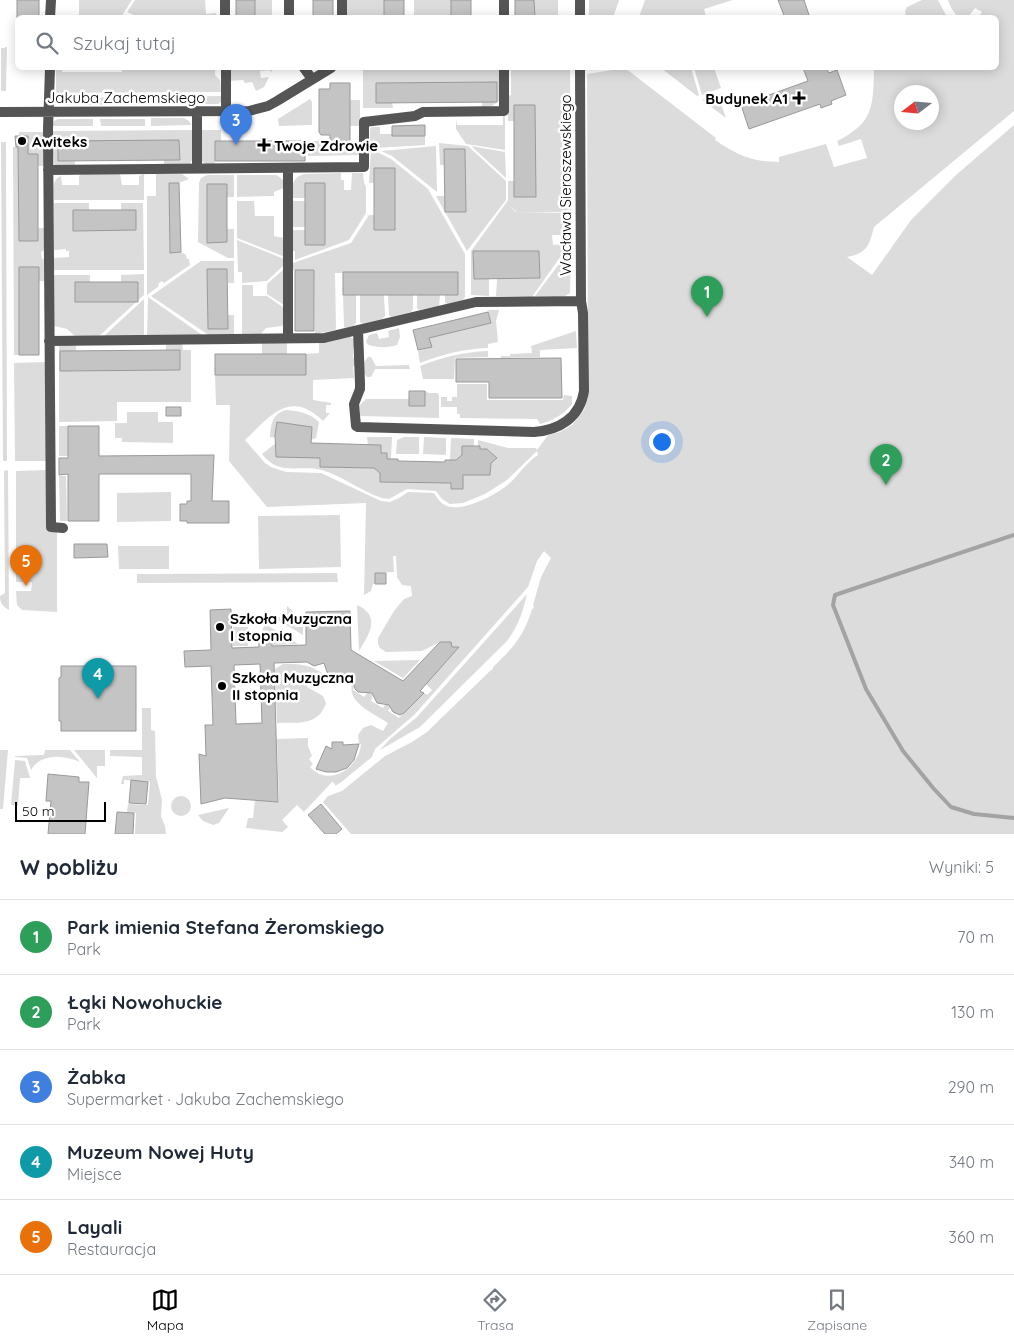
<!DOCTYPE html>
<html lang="pl">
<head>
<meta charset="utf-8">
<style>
  :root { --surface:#fff; --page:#f6f6f7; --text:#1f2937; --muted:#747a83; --line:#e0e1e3; --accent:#000 }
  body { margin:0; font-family:Quicksand,sans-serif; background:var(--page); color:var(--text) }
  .compass { position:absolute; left:894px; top:85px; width:45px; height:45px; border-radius:50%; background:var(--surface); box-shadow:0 2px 12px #0003; rotate:254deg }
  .scale { position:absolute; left:15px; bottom:12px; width:91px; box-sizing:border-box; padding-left:5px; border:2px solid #000; border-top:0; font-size:14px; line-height:18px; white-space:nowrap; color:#000; -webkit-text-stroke:4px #fff; paint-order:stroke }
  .you { position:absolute; left:661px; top:441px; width:18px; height:18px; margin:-12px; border:4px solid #fff; border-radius:50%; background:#1a73e8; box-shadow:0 0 0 8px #1a73e833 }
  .badge { display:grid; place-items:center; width:32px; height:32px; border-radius:50%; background:var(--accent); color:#fff; font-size:16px; font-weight:700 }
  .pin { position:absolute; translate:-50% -41px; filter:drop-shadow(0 1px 2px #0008) }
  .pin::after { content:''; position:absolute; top:26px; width:18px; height:15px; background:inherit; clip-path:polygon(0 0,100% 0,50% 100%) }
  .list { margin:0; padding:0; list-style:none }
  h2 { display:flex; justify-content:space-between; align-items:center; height:65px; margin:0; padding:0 20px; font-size:21px }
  h2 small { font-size:16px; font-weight:400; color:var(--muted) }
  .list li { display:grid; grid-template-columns:32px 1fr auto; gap:15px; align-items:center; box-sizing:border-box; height:75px; padding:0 20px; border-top:1px solid var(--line) }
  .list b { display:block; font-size:19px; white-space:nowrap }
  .list p { margin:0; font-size:16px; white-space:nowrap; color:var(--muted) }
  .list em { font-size:16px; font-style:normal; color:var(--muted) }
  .icon { flex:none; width:28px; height:28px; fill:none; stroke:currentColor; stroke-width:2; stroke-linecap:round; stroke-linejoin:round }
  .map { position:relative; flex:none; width:1014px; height:834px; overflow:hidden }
  .search { position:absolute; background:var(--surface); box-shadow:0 2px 12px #0003; left:15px; right:15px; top:15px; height:55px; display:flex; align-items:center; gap:12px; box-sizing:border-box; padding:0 18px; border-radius:8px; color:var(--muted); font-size:19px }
  .sheet { height:440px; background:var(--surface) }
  nav { display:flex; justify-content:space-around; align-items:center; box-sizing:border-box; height:70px; border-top:1px solid var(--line); background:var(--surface); font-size:14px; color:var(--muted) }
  nav a { display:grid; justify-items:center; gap:2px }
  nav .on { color:var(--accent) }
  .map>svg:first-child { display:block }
</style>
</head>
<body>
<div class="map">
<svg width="1014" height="834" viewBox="0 0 1014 834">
  <rect width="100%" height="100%" fill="#fff"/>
  <path fill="#dcdcdc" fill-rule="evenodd" d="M79 0H132L121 17 79 18Z
    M135 0H205L206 14 216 13 217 17H132L134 15 127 12Z
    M255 0H272V17H255Z
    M347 0H384V17H347Z
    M414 0H451V17H414Z
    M534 0H558V17H535Z
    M589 0H619L613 18 589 17Z
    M645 0H733L704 9 706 17H639Z
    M922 0H938L947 17H906L905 11 907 7Z
    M948 0H1014V111L874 227C869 246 867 253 847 257L872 275 911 220 956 175 1014 125V834H351L323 802 328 796 342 791 385 756 412 742 427 732 491 670 493 669V667C513 648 524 636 532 609L534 608 533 605 541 577 551 558 544 551 537 561 528 587 415 714 375 749 372 757 340 783 335 786V784L332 782 304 812 297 805 282 820 288 827 282 832 246 828 248 818H253L255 800 279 802 277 739 308 738V746L312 756 309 759 313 764 310 767C329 788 359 768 361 744H359L358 735 363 728 371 725 383 731 388 723C374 713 347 704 352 683L355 684 353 690 364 697 368 692 373 695 371 701 383 708 386 703 391 706 388 711 399 718 424 693 427 695 432 690 426 684 459 647H451V642H440L422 651 386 652 380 648 378 644V638L394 611 404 599 412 596 411 586 402 585 397 577 396 556H393L394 572 375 573V584H373L371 591 364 595 366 503 267 507 229 461 230 405H216L215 375H306V354L319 353V342L349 336 355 340V347L353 348V358H356V366H353L354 378 313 380V400L331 403V405H326V413H330L323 421C290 389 270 416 245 440L265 463 271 467 286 472 321 473 381 501 390 502 399 498 408 492 434 493C437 498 441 504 447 506 464 512 498 494 511 482 519 474 528 461 538 455L537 451 507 480 485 494 463 503 450 504 442 499 436 491 407 489 389 499 382 498C362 492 341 475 322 470 299 464 279 477 262 454L276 443V457H320L374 468 380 473V482L451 483V489H462L463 475 469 470 479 475H490L491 462 497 458 488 449H480V446H478V440L508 448H536L537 450 548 435 560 432 572 425 584 410 588 399 587 74 625 68 716 138 715 140C737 155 752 162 779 162V157L826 144 834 167 867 158 861 139 839 146 837 141C874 123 873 106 874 68H996L997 44 999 39 997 37 996 18 979 17 982 12 975 8 968 17C955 19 952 10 948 0ZM902 92H932V122H902Z
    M5 47H7L6 91H1V48H5Z
    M56 68H62V72H122V68H147V70H208V68H215V75L220 80 221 92 56 93Z
    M228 68H272V71L270 72V70L260 71 261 78 269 77 264 87 256 91 252 82 245 83 243 80 228 81Z
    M372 68H500L499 101 492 106 482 107V102H497L496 82 376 83V102H392L393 108H363V69Z
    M511 68H569L570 70 571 212H517L506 203 508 200V181H514L536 196 535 106 514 105V121H508V96L511 95Z
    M661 68H691L699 95 697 96Z
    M694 68H714L721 88 702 95Z
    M723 93 726 102 721 104 726 118 702 100Z
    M222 96 221 102 218 104 61 105 56 98Z
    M310 99 312 102V125L279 126 278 119Z
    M350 100H360V126H350Z
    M503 116H505V150L466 144 456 129V119L457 125H503Z
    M151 118H184L189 121 191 125 151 126Z
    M58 119H93V126H52L54 121Z
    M100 119H145V126H101Z
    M372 127H380V134H392V136H425V145L376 148 370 146V129Z
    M193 130 192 160 189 165 164 167V160H180L179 140 59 141V161H75V167H59L54 164 51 131Z
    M202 130H221V141H215V165L205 164 202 161Z
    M19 132H44V166H38V154H18L19 240 38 241V228H44V250L41 252 42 259H44L45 281H39V267H19V355H14L13 147H28V136H19Z
    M308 141H322L328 147 360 146V155L308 156Z
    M1 142H6L7 461H3Z
    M439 143 468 146 506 181V200L467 251 436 196H445V212L466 211 465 149H444V165H440Z
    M436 146 437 192 392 156 381 151Z
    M471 146 505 152 506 178Z
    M371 149 391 159 428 189 465 254V297L463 300 447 304 445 302V295H458V272L335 273 336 328 335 330 315 334 314 270H290V264L351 243 369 215H374V230H395V168L374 183H369Z
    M341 173V180H344V190H351L352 173H363L364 183 366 187V213L349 240 295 260V251H292V230H305V245H325V183H305V198H291C292 187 292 177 304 174Z
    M81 174H120L122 185H139V176L144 174V200H54C54 190 51 180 61 176L62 185H79V176Z
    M156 174H182L189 179 179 183 169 184 170 252H181L186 255 187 259H189L190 265 164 283 162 281 158 284 159 286 147 295V196H156Z
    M207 175H234V197H227L226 184H207V242H227V229H234V258H228L198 242 199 183 201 178Z
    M237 175H277L283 180 284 188 274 192V196L237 197Z
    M237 201H254L255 216H274V236L284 238 285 257 237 238Z
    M291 201H305V227H291Z
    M54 203H89V210L73 211V231L136 230V210H121V203H143L144 270H54V258L69 257V251H66V249L54 250Z
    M506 203 516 212 571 213V243L570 244 560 235H552L553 245 561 244V240L568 246 532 297 496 296 497 279 540 278 539 251H473L474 279H489V296L471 295V251Z
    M237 240 284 259V265L267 281 242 283V272H238Z
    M571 248 570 293 565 296H535Z
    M201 261H234V283H228L227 269 207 270 208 329H228V315H234V336H210L151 296Z
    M284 269V305L267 294V284Z
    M144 274V295L98 337H76L67 329 54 326V275H90V282H75H137H121V275Z
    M242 285H253V296H267L284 308 283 325 282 326 266 328 259 336H242Z
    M343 295H356V323L353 326 346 328 344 327Z
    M360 295H384L385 316 382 319 363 324 360 322Z
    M388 295H413V309L411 312 391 317 389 315Z
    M417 295H440L439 306 419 310 417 308Z
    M148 297 205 337 147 336Z
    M144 299V337H103Z
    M488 310H499L496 321 498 342 488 344V348C464 349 443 354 420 363L418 351 431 347 430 340 416 344V341L491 323Z
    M399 328 400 337 397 345C389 348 374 348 367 344L366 341 369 335 377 333 379 339 389 337 388 331Z
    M576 331 577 348 540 350V357L501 358V356H510V354L532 353 531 346Z
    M262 342H287V354H262Z
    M166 343H182L183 350H191V402H117V421L59 422V345L76 344V351L61 371 180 370V350H166Z
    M488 351V357L455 358 454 379H423L420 366C443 357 464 352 488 351Z
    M368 357H371L376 366 409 365 410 369H375L371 377H367L364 373V362Z
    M46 362 48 461H15L14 363Z
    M457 384H487V400H563L564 395 572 396V404C563 415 554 420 540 424L537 419 460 418V414H457V407H441V397H447V401H452V397H457Z
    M425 391 429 393H438L439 396V418L360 416 359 406 366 399H409V406H425Z
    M286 410C298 411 310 413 319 422L316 438 311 440 277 422 275 435 277 438 270 437C271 424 272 414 286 410Z
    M127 412H158V422H173V443L122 442V438H115V423H127Z
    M59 426H68V456H59Z
    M367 437H392L391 459H387V453H381V445H368Z
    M404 437H419V454H396L397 440Z
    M424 437 446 438V455L423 454Z
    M451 438 474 439V446L456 460H450Z
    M8 470 9 610C3 607 0 603 0 596L5 593 4 471Z
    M48 470 57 530V612L22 610 17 605 16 591H31L32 582H16V471Z
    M59 476H66L67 521H60Z
    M171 492V521L117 522V493Z
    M340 515 341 567 259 569 258 516Z
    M118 546H169V569H119Z
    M337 573 338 582 137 583V574Z
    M527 594C523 611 518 628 506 642L420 727 380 750 390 739 417 717Z
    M357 605C381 616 370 633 359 651Z
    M287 606 294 612 295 627H303V635L273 617H287Z
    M265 624 298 644 273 645V634H268L267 631H262Z
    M233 627H248V646H233Z
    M420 660 403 678 374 661Z
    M283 664C309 663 314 668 336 681L325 682 313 676 307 687 323 696 326 703C318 727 297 722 277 723L275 669Z
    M142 708H151V730L155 731 156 776 162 800 161 816 165 826 166 834H135L136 813 127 812 128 804 148 805 150 782 124 780V784H121L123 776 142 775V757L110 756V750H142Z
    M0 750H8L3 809H0Z
    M45 750H70L80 762C64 755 41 753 31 770L27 758 15 757V756L44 755Z
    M74 750H105V766H97V778Z
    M15 760 25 761 30 778H20L18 806 11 805Z
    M171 806a10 10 0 1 1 20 0a10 10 0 1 1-20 0Z
    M229 808 219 823 213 825 203 821 198 815Z"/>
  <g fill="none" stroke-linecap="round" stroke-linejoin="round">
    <path stroke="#a3a3a3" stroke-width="4" d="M1014 535 835 595 833 605 866 689 903 751 934 789 951 807 974 814 1014 818"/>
  </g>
  <path fill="#c4c4c4" stroke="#999" fill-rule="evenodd" d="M17 0H39V18H17Z
    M236 0H255V18H236Z
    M313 0H333V18H313Z
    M384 0H404V18H384Z
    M451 0H471V18H451Z
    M515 0H534L535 18H515Z
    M778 0H804L810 18H785Z
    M803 68H826L829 73 837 70 846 95 831 101 832 104 821 108 820 104 749 129 741 105 808 81Z
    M497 82V102L376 103V83Z
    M330 83H350V142H330V135H321L319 132V89H330Z
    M514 105H535L536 197H514Z
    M425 125V136H392V126Z
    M15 136H28V154H38V241H19L18 147H16Z
    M179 140 180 160 58 161V141Z
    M215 141H305V161H215Z
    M444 149H465L466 212H445Z
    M374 168H395V230H374Z
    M169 183H179L181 252 170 253Z
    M305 183H325V245H305Z
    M207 184H227V242L207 243Z
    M73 210H136V230L73 231Z
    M473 251H539L540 278 474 279Z
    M19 267H39V355H19Z
    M207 269H227L228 329H208Z
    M295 270H314V331H295Z
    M343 272H458V295H343Z
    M75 282H138V302H75Z
    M488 312 491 323 429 338 432 347 418 350 413 330Z
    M180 350V370L60 371V351Z
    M215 354H306V375H215Z
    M561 358 562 398H489V382H456V359Z
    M409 391H425V406H409Z
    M166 407H181V416H166Z
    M277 422 312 427 311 443 381 445V453H387V459H398V461L445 462V460H456L462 455V446H480V449H487L497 458 491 463 490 475H463V489H451V483L380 482V473L374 468 320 467V458L276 457 275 435Z
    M68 426H99V456L214 455 212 501H229V523H187V521H180V504H187V501H191V474H99V521H68V474L59 475V458H68Z
    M74 544H107L108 557 74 558Z
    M375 573H386V584H375Z
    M231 609 232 648 259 647V635H272V646L306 645V612L350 611 351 650 403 681 440 642H451L452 647H459L420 691 424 693 404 713 400 715 393 712 389 705 377 703 372 693 358 692 355 689 354 681 342 673 335 677 329 675 327 672 324 663 314 666 307 662 274 663 278 802 225 798 201 804 199 754 206 756 205 725H213L211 666 185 667 184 651 211 650 210 610ZM260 664 262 723 236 724 234 665Z
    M61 666H136V731H61V721H59V678L61 677Z
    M332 742H343V745L359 744 354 760 347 768 336 772H326L316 769 326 746 332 749Z
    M48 774 79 777V782H89L85 834H48L51 801H46Z
    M131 780 148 782 146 804 129 803Z
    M321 804 342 829 336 834H325L308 815Z
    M117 812 134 813 133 834H115Z"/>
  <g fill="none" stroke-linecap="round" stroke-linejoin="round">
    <path stroke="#555" stroke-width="10" d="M289 0V18
      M342 0V18
      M504 0V18
      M580 0V18
      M50 18 51 0
      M225 18V0
      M50 68 48 129 51 527 63 528
      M226 68V111
      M304 68 312 79
      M197 111V168
      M0 112 249 111 268 106 277 101 331 68
      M288 168V338
      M48 170 364 167V122L415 116 423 112 504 111V68
      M358 330 360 384V389L354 404 356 426 358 427 534 432C559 430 580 418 584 391L583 313 581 301 580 68
      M49 341 324 338 476 302 581 301"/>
  </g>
  <g fill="#000" stroke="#fff" stroke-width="2">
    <path d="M796.5 90.5h5v5h5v5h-5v5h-5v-5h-5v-5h5z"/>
    <circle cx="22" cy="141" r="5"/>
    <path d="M261.5 137.5h5v5h5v5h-5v5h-5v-5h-5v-5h5z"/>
    <circle cx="220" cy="627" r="5"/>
    <circle cx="222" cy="686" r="5"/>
  </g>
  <g text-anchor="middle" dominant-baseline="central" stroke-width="5" stroke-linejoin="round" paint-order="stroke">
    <g font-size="15" fill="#000" stroke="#fff">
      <text x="126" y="97">Jakuba Zachemskiego</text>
      <text transform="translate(565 185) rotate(-90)">Wacława Sieroszewskiego</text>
    </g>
    <g font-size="15" font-weight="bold" fill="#000" stroke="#fff" text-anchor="start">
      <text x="788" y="98" text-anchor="end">Budynek A1</text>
      <text x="32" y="141">Awiteks</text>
      <text x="274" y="145">Twoje Zdrowie</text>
      <text x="230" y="618">Szkoła Muzyczna<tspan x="230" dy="17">I stopnia</tspan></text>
      <text x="232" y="677">Szkoła Muzyczna<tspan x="232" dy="17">II stopnia</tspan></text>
    </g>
  </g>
</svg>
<svg class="compass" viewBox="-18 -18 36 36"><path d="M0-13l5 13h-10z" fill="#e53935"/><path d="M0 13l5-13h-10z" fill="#747a83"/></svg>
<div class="scale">50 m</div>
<div class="you"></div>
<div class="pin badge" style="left:707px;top:317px;background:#2e9e5b">1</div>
<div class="pin badge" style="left:886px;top:485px;background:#2e9e5b">2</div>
<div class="pin badge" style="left:236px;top:145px;background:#3f7fe0">3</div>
<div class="pin badge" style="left:98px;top:699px;background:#0f9aa8">4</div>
<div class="pin badge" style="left:26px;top:586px;background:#e8710a">5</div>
<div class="search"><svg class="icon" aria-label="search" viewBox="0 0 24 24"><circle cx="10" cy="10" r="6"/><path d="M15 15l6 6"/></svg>Szukaj tutaj</div>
</div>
<section class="sheet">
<h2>W pobliżu<small>Wyniki: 5</small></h2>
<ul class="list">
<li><span class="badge" style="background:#2e9e5b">1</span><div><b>Park imienia Stefana Żeromskiego</b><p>Park</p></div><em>70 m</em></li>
<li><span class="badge" style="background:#2e9e5b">2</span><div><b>Łąki Nowohuckie</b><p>Park</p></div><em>130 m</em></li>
<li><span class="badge" style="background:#3f7fe0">3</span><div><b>Żabka</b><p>Supermarket · Jakuba Zachemskiego</p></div><em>290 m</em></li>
<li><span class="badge" style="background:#0f9aa8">4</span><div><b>Muzeum Nowej Huty</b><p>Miejsce</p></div><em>340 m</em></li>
<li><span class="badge" style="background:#e8710a">5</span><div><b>Layali</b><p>Restauracja</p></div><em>360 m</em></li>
</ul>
</section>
<nav>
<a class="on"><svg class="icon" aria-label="map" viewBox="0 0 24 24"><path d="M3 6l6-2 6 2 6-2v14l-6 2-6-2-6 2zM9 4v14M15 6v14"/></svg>Mapa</a>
<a><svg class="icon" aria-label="directions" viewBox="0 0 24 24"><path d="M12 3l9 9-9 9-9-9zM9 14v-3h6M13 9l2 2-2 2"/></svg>Trasa</a>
<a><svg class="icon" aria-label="saved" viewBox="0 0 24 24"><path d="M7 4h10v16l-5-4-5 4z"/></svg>Zapisane</a>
</nav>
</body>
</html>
